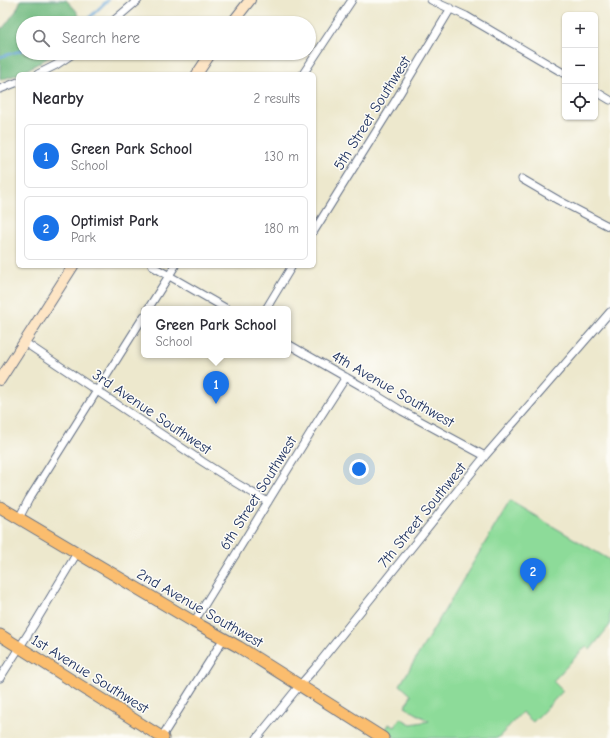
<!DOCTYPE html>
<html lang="en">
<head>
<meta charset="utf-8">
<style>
  :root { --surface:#fff; --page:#f2f2f3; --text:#2b2b33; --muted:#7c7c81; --line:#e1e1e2; --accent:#1a73e8 }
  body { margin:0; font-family:"Comic Neue",sans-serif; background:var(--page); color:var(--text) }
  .controls { position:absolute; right:12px; top:12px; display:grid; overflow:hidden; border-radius:6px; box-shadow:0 1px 3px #0004 }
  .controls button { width:36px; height:36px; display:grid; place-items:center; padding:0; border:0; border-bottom:1px solid var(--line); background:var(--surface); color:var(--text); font:20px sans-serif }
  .you { position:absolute; left:359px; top:469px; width:14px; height:14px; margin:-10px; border:3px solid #fff; border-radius:50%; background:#1a73e8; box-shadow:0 0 0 6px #1a73e833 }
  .badge { display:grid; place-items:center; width:26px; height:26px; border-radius:50%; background:var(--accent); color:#fff; font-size:13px; font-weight:700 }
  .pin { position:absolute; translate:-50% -33px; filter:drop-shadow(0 1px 2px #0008) }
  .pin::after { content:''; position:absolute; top:21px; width:14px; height:12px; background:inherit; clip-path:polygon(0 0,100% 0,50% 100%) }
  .popup { position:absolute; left:141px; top:306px; width:150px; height:52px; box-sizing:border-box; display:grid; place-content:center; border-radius:6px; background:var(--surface); filter:drop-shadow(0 1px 3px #0005); font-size:13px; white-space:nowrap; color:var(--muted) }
  .popup b { font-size:15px; color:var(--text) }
  .popup::after { content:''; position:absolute; left:50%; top:100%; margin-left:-8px; border:8px solid transparent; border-top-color:var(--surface) }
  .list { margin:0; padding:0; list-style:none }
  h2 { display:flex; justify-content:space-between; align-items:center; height:52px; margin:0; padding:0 16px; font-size:17px }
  h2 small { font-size:13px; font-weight:400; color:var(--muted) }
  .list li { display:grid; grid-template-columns:26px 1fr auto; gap:12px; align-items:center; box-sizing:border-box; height:64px; margin:0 8px 8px; padding:0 8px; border:1px solid var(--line); border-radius:6px }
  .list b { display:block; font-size:15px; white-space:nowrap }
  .list p { margin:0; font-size:13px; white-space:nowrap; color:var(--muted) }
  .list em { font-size:13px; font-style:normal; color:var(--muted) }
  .icon { flex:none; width:22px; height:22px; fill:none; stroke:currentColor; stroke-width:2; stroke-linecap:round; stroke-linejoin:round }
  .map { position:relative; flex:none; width:610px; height:738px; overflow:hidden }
  .search { position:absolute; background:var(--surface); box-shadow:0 1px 3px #0004; left:16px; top:16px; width:300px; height:44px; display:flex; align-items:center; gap:10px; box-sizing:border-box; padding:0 14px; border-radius:22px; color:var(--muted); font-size:15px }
  .panel { position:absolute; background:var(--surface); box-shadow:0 1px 3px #0004; left:16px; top:72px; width:300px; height:196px; border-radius:6px }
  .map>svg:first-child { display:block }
</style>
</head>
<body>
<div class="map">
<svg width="610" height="738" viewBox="0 0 610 738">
  <rect width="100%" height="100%" fill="#fdfcf7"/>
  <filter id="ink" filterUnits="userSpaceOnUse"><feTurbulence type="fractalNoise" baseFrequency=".025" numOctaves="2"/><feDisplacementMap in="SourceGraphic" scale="8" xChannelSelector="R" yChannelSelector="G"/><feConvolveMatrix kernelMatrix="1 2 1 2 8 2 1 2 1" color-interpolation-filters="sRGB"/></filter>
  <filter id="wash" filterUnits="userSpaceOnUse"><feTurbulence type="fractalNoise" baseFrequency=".012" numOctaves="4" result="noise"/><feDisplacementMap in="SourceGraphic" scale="16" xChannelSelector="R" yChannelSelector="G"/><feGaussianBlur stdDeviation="0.9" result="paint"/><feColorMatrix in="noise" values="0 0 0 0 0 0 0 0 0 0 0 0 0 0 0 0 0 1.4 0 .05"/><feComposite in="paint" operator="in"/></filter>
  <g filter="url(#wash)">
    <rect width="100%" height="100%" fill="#ede8cd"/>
    <path fill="#8ddb99" stroke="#54857c" d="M510 501 610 560V625L590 650 586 646 553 681 563 691 533 722 522 712 498 738H396L385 731 389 724 395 727 400 718 411 724 429 721 405 707 411 695 400 685Z"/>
    <path fill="#72bb81" stroke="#467570" d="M21 0H66C73 7 80 12 80 23H23V53H57L19 74 0 80V28H3L16 11Z"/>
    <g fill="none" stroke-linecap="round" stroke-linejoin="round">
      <path stroke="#62a2d5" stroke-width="2.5" d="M83 23 89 19 90 17 108 0
        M0 57 23 50"/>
    </g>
  </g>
  <g filter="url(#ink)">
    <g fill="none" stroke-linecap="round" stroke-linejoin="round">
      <defs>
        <path id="minor" d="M431 0 466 16 565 74
          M111 23 138 0
          M38 74 56 65 74 53
          M303 74 352 0
          M0 89 18 82
          M595 91 610 100
          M522 179 558 200 610 227
          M314 231 394 103 451 8
          M152 266 227 309
          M148 309 175 266
          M266 309 292 266
          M24 342 203 462 236 483 268 502
          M288 344 363 387 402 411 485 456
          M19 518 29 499 144 316
          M194 622 317 422 346 377
          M0 678 35 623 77 553
          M161 738 224 638
          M257 738 300 685 315 668 485 456 610 312"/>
        <path id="secondary" d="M232 23 250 0
          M197 74 211 53
          M0 380 73 266"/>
        <path id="primary" d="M0 507 194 622 239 647 383 738
          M0 635 163 738"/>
      </defs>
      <use href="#minor" stroke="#647085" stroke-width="9"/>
      <use href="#secondary" stroke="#647085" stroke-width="12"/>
      <use href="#primary" stroke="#647085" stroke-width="13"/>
      <use href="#minor" stroke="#fff" stroke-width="7"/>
      <use href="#secondary" stroke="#fde5c5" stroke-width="10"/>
      <use href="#primary" stroke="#fbbd6e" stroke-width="11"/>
    </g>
  </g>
  <g text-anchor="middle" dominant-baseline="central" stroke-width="3" stroke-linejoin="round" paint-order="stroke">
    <g font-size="15" fill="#1b2f5e" stroke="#fdfcf7">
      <text transform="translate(372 113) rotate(-58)">5th Street Southwest</text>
      <text transform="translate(393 389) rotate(30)">4th Avenue Southwest</text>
      <text transform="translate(152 412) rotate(34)">3rd Avenue Southwest</text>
      <text transform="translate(258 493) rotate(-58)">6th Street Southwest</text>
      <text transform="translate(422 515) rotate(-51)">7th Street Southwest</text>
      <text transform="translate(200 608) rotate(30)">2nd Avenue Southwest</text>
      <text transform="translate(90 674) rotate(32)">1st Avenue Southwest</text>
    </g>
  </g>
</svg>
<div class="controls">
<button>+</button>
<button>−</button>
<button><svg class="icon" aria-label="locate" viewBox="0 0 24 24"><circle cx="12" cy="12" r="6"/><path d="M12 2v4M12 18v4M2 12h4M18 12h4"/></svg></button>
</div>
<div class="you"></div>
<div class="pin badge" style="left:216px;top:404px">1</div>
<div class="popup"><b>Green Park School</b>School</div>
<div class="pin badge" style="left:533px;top:591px">2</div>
<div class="search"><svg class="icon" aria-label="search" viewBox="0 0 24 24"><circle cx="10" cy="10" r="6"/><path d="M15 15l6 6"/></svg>Search here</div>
<section class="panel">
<h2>Nearby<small>2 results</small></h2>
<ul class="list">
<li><span class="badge">1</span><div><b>Green Park School</b><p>School</p></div><em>130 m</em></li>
<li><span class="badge">2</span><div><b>Optimist Park</b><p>Park</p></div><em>180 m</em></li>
</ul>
</section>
</div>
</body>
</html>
